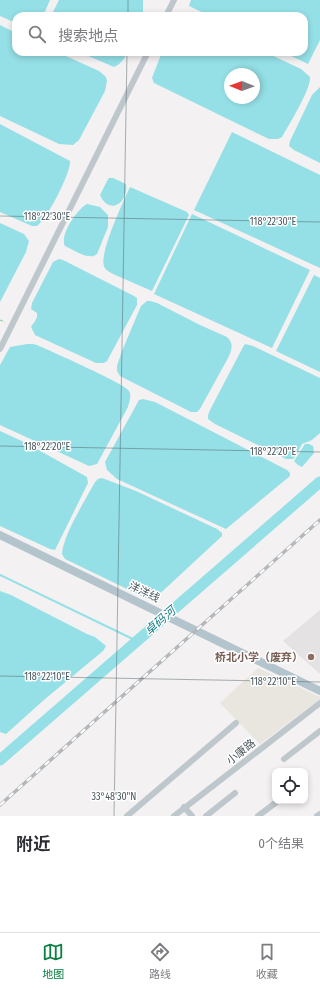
<!DOCTYPE html>
<html lang="zh">
<head>
<meta charset="utf-8">
<style>
  :root { --surface:#fff; --page:#f7f7f7; --text:#2b2b33; --muted:#7c7c81; --line:#e1e1e2; --accent:#0b8043 }
  body { margin:0; font-family:"Fira Sans Condensed","Noto Sans SC",sans-serif; background:var(--page); color:var(--text) }
  .controls { position:absolute; right:12px; bottom:12px; display:grid; overflow:hidden; border-radius:8px; box-shadow:0 2px 6px #0003 }
  .controls button { width:36px; height:36px; display:grid; place-items:center; padding:0; border:0; border-bottom:1px solid var(--line); background:var(--surface); color:var(--text); font:20px sans-serif }
  .compass { position:absolute; left:224px; top:68px; width:36px; height:36px; border-radius:50%; background:var(--surface); box-shadow:0 2px 6px #0003; rotate:271deg }
  .list { margin:0; padding:0; list-style:none }
  h2 { display:flex; justify-content:space-between; align-items:center; height:52px; margin:0; padding:0 16px; font-size:17px }
  h2 small { font-size:13px; font-weight:400; color:var(--muted) }
  .icon { flex:none; width:22px; height:22px; fill:none; stroke:currentColor; stroke-width:2; stroke-linecap:round; stroke-linejoin:round }
  .map { position:relative; flex:none; width:320px; height:816px; overflow:hidden }
  .search { position:absolute; background:var(--surface); box-shadow:0 2px 6px #0003; left:12px; right:12px; top:12px; height:44px; display:flex; align-items:center; gap:10px; box-sizing:border-box; padding:0 14px; border-radius:12px; color:var(--muted); font-size:15px }
  .sheet { height:116px; background:var(--surface) }
  nav { display:flex; justify-content:space-around; align-items:center; box-sizing:border-box; height:56px; border-top:1px solid var(--line); background:var(--surface); font-size:11px; color:var(--muted) }
  nav a { display:grid; justify-items:center; gap:2px }
  nav .on { color:var(--accent) }
  .map>svg:first-child { display:block }
</style>
</head>
<body>
<div class="map">
<svg width="320" height="816" viewBox="0 0 320 816">
  <rect width="100%" height="100%" fill="#f3f1f1"/>
  <path fill="#e9e5df" d="M258 668 320 697V699L260 744 220 703Z"/>
  <path fill="#e4e2e3" d="M320 610V674L283 641Z"/>
  <path fill="#94e0e6" fill-rule="evenodd" d="M0 0H50L43 16H16V23L0 16Z
    M59 0H143V16H51Z
    M191 0H320V40L308 64 283 52H304V16H210L189 6Z
    M0 25 16 33V52H57L99 71 106 77 107 81 105 91 79 140 73 145 59 144 0 116Z
    M79 52H128C124 59 121 64 114 67Z
    M162 52H265L301 69 310 77C311 89 289 125 282 137L278 139H269L154 83 152 78ZM230 74H254V98H230Z
    M320 87V163L294 150 289 146 290 141 312 95Z
    M0 124 70 161C71 173 47 219 37 226H32L0 212Z
    M232 132 320 175V268L194 210Z
    M109 178H113L126 184C129 201 110 217 100 195L107 181Z
    M130 187 187 212 189 215 152 291 113 274C110 272 105 270 104 266 99 253 124 200 130 187Z
    M87 204 100 207 108 215V227L97 254C89 261 74 250 65 246 59 236 77 209 87 204Z
    M192 214 310 270 272 348 154 294Z
    M0 223 24 234 29 241 26 252 0 302Z
    M59 259 63 260 134 296 137 298V305L107 361 104 363H96L35 335 31 327C34 322 38 319 37 313L31 309 32 303 53 262Z
    M314 275 320 278V372L276 351Z
    M147 301H150L157 303 200 325 227 337C234 343 232 350 228 358L200 409 197 412H191L120 376 117 371V366L122 351 141 306Z
    M27 344H33L37 345C50 351 126 384 129 391 132 396 129 402 128 407L97 464 89 466 0 425V365L10 347Z
    M245 344 253 346 320 378V433L312 440 302 444 296 456 293 459H286L215 424 208 419V415L210 410 243 347Z
    M143 399 155 402 287 470 290 473V476L226 529 117 479 107 470 105 462 139 400Z
    M0 431 26 443 87 477 88 483 86 487 55 550 50 549 0 526Z
    M305 444H309L313 446 314 453 302 467 298 465 294 461Z
    M102 478 136 491 217 529 222 533V536L152 601 65 559 62 554C63 535 86 499 95 482L98 479Z
    M0 591 11 595 87 634 95 637 106 646 103 651 45 699 6 734 0 732Z"/>
  <g fill="none" stroke-linecap="round" stroke-linejoin="round">
    <path stroke="#94e0e6" stroke-width="2" d="M0 575 137 641"/>
    <path stroke="#94e0e6" stroke-width="11" d="M0 760 320 482"/>
    <path stroke="#7ec899" stroke-width="1" stroke-dasharray="3 2" stroke-linecap="butt" d="M0 320 5 322"/>
    <path stroke="#bec7cc" stroke-width="6" d="M166 16 174 0
      M0 349 148 52
      M284 759 320 731
      M184 807 192 816
      M127 816 236 723
      M174 816 320 703
      M206 816 235 793
      M258 816 278 801
      M317 816 320 814"/>
    <path stroke="#b3c4cd" stroke-width="8" d="M0 535 320 691"/>
    <defs>
      <path id="rail" d="M0 805 320 520"/>
    </defs>
    <use href="#rail" stroke="#b4b7bb" stroke-width="3.5"/>
    <use href="#rail" stroke="#fff" stroke-width="2" stroke-dasharray="6" stroke-linecap="butt"/>
  </g>
  <path fill="none" stroke="#4a575d" stroke-width="1" stroke-opacity="0.45" d="M128 16V0M0 216 320 222M0 446 320 452M0 676 320 682M114 816 127 52"/>
  <circle fill="#8d6e63" stroke="#fff" stroke-width="1.5" cx="311" cy="657" r="4"/>
  <g text-anchor="middle" dominant-baseline="central" stroke-width="3" stroke-linejoin="round" paint-order="stroke">
    <g font-size="11" fill="#4a575d" stroke="#fff">
      <text transform="translate(144 592) rotate(26)">洋洋线</text>
      <text transform="translate(241 752) rotate(-38)">小康路</text>
    </g>
    <g font-size="11" font-weight="bold" fill="#785e54" stroke="#fff" text-anchor="end">
      <text x="303" y="657">桥北小学（废弃）</text>
    </g>
    <g font-size="12" font-style="italic" fill="#177e85" stroke="#fff">
      <text transform="translate(160 621) rotate(-41)">卓码河</text>
    </g>
  </g>
  <g font-size="10" text-anchor="middle" fill="#4a575d" stroke="#fff" stroke-width="3" stroke-linejoin="round" paint-order="stroke">
    <text x="47" y="220">118°22'30"E</text>
    <text x="273" y="225">118°22'30"E</text>
    <text x="47" y="450">118°22'20"E</text>
    <text x="273" y="455">118°22'20"E</text>
    <text x="47" y="680">118°22'10"E</text>
    <text x="273" y="685">118°22'10"E</text>
    <text x="114" y="800">33°48'30"N</text>
  </g>
</svg>
<div class="controls">
<button><svg class="icon" aria-label="locate" viewBox="0 0 24 24"><circle cx="12" cy="12" r="6"/><path d="M12 2v4M12 18v4M2 12h4M18 12h4"/></svg></button>
</div>
<svg class="compass" viewBox="-18 -18 36 36"><path d="M0-13l5 13h-10z" fill="#e53935"/><path d="M0 13l5-13h-10z" fill="#7c7c81"/></svg>
<div class="search"><svg class="icon" aria-label="search" viewBox="0 0 24 24"><circle cx="10" cy="10" r="6"/><path d="M15 15l6 6"/></svg>搜索地点</div>
</div>
<section class="sheet">
<h2>附近<small>0个结果</small></h2>
<ul class="list">
</ul>
</section>
<nav>
<a class="on"><svg class="icon" aria-label="map" viewBox="0 0 24 24"><path d="M3 6l6-2 6 2 6-2v14l-6 2-6-2-6 2zM9 4v14M15 6v14"/></svg>地图</a>
<a><svg class="icon" aria-label="directions" viewBox="0 0 24 24"><path d="M12 3l9 9-9 9-9-9zM9 14v-3h6M13 9l2 2-2 2"/></svg>路线</a>
<a><svg class="icon" aria-label="saved" viewBox="0 0 24 24"><path d="M7 4h10v16l-5-4-5 4z"/></svg>收藏</a>
</nav>
</body>
</html>
